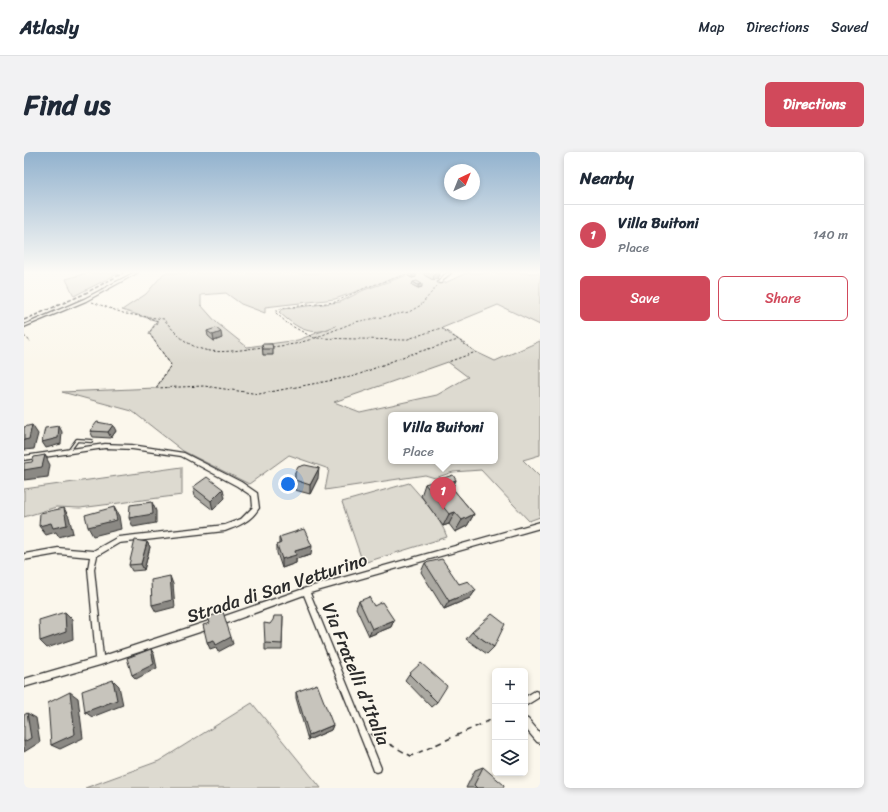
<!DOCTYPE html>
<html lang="en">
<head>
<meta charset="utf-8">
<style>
  :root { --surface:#fff; --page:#f2f2f3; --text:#1f2937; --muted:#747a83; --line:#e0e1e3; --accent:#d1495b }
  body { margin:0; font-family:Sriracha,sans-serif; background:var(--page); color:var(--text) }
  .controls { position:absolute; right:12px; bottom:12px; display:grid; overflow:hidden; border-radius:6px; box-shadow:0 2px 6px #0003 }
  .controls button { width:36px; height:36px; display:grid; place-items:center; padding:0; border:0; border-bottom:1px solid var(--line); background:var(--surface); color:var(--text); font:20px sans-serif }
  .compass { position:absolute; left:420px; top:12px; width:36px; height:36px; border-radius:50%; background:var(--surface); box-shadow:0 2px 6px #0003; rotate:43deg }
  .you { position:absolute; left:264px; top:332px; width:14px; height:14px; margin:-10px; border:3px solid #fff; border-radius:50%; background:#1a73e8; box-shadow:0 0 0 6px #1a73e833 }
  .badge { display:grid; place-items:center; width:26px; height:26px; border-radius:50%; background:var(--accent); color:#fff; font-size:13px; font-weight:700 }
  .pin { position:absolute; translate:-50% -33px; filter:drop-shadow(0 1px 2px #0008) }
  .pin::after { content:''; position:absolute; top:21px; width:14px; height:12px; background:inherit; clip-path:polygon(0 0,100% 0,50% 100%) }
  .popup { position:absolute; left:364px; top:260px; width:110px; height:52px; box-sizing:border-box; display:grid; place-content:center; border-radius:6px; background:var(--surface); filter:drop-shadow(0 1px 3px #0005); font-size:13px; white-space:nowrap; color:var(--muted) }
  .popup b { font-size:15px; color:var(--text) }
  .popup::after { content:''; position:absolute; left:50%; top:100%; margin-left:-8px; border:8px solid transparent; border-top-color:var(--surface) }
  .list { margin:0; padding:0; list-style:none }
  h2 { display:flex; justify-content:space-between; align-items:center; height:52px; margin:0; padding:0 16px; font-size:17px }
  h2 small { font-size:13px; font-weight:400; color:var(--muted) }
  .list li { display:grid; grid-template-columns:26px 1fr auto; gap:12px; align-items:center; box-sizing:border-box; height:60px; padding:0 16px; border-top:1px solid var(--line) }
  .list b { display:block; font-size:15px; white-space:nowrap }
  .list p { margin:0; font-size:13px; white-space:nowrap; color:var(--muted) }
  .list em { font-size:13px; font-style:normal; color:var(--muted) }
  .actions { display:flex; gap:8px; padding:12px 16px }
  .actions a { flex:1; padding:9px 0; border:1px solid var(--accent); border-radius:6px; text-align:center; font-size:14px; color:var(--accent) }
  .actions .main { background:var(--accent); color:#fff }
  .icon { flex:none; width:22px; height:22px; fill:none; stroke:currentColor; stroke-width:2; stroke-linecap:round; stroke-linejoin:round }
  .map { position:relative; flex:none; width:516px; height:636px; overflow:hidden; border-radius:6px }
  header { display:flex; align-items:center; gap:24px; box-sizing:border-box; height:56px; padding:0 20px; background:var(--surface); border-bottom:1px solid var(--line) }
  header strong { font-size:19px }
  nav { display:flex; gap:22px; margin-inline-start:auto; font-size:14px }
  .intro { display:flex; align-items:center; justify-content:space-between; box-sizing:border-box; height:96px; padding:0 24px }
  h1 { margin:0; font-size:28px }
  .button { padding:10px 18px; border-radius:6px; background:var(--accent); color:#fff; font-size:14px; font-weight:700 }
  main { display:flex; gap:24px; padding:0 24px }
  aside { flex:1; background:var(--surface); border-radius:6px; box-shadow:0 2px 6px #0003 }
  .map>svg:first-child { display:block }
</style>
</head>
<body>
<header>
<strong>Atlasly</strong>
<nav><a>Map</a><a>Directions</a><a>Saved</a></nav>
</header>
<div class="intro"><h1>Find us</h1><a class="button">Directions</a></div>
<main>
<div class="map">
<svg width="516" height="636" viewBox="0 0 516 636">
  <rect width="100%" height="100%" fill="#fbf7ec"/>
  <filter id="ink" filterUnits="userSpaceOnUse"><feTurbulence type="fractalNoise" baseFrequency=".025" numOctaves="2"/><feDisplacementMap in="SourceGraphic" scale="8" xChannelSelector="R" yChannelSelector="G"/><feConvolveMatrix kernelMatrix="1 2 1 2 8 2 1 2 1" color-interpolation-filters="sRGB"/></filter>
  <g filter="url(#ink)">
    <path fill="#dddad0" stroke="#84827e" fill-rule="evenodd" d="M62 121H95L50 144 42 127Z
      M140 121H385L311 147 241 155V161L217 152 202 141 177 143V153L193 171 223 195 274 188 312 174C308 175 302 178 297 179 280 182 267 171 255 160L259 157 316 150 340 138 390 121H409L419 125 416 130 421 131 442 121H516V173L474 153 418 176 452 200 471 209 516 189V303L499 308 516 325V365L505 369 457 318 429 320 411 326 401 323 301 338 305 317 265 303 225 332 159 299 108 259 38 240 132 236 147 213 125 181 133 169 98 158 122 142ZM424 210 444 225 413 243 336 260 310 250ZM367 263H471V309H367Z
      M158 315V343L56 356 32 355 0 365V337Z
      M385 331C399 347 416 365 423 385L339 411 318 350Z
      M228 551 297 636H61L135 609Z"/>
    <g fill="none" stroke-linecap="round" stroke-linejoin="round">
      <defs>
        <path id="lane" d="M45 299 53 288 67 289"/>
        <path id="street" d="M109 121H113L62 149 0 175V173L60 147Z
          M423 121H427L422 125 417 131H415L414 130 420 123Z
          M81 292 108 293 160 301 217 330 233 341 235 356C227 369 215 374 201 379L95 391 73 404 70 417 79 504 185 469 188 470 189 473 188 476 76 513 0 535V527L72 506 64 417 66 405 34 402 0 408V402L34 396 69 399 94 385 201 373 217 367 229 355 228 344 213 334 157 304 108 297 81 296 0 308V304Z
          M516 370V376L286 441 357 616 356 619 353 620 350 619 349 616 280 443 195 474 192 473 191 470 192 467 195 466 282 436Z
          M511 539 514 540 515 543 514 546 501 554V545Z
          M501 566 504 567 516 581V591L513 590 501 576Z"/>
      </defs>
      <use href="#lane" stroke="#2b2b2b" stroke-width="4.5"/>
      <use href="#street" stroke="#2b2b2b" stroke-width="2.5"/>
      <path stroke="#2b2b2b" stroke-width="1" stroke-dasharray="2.5 2" stroke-linecap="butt" d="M387 121 343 135 311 150 258 156 251 160 264 172 290 186 381 188 417 176 452 200 424 210
        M68 150 102 162 140 167C171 208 193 201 239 195
        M123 165 134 169 125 181 147 213 132 236
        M0 184 7 190
        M291 186 331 170 385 160 397 153 413 134
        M248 195 271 192 288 187
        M132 236 180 234 235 242 331 224 381 204 434 188"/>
      <path stroke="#2b2b2b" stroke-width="1.5" stroke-dasharray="6 4.5" stroke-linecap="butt" d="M347 582 387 604 471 566"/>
      <use href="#lane" stroke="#fbf7ec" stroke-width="2"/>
      <use href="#street" fill="#fbf7ec" fill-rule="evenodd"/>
      <path stroke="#2b2b2b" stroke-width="1.5" stroke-dasharray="4 2" stroke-linecap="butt" d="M0 168 58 143 99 121"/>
    </g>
    <path fill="#aba9a2" stroke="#2b2b2b" d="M385 121 392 125 388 126 384 124Z
      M400 121H415L413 127 409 128 400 123Z
      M389 130 398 135 394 136 388 133Z
      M183 179 198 186 190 189 184 184Z
      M238 192 249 197V203H239Z
      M66 279H92L87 286 69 285Z
      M271 321 294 326 286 342 271 338Z
      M432 328 428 336 450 362 443 374 431 380 425 372 419 374 397 344 401 332Z
      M169 335 201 346 189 358 171 344Z
      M255 385 287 403 272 407V411L258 416 253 401V393L255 392Z
      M123 390 126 395 120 418 108 419 105 413Z
      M401 411 435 432 452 438 446 446 420 457 397 420Z
      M335 449 350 454 370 468 367 475 345 484 332 456Z
      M259 464 258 498H241V491L246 472Z
      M448 480 470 495 463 502 442 487Z
      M385 522 413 550 407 555 381 528Z
      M272 540 309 573 307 578 284 588 272 546Z
      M459 615 479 636H442L451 618Z"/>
    <path fill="#8b8984" stroke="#2b2b2b" d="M415 121 413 127 409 128 410 123Z
      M392 122V125L388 126V123Z
      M398 132V135L394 136V133Z
      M197 180 198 186 190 189 189 183Z
      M8 273 14 282 10 297 0 298V288Z
      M89 273 92 279 87 286 84 280Z
      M35 274 38 280 37 292 22 296 18 290Z
      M21 303 26 313 24 325 0 328V318Z
      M295 316 294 326 286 342V333Z
      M432 328 427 340 424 331Z
      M199 337 201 346 189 358 187 349Z
      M128 350 132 359V371L109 375 105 366Z
      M90 355 95 364 97 377 69 384 64 375Z
      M40 356 45 365 49 381 35 385 32 380 22 383 15 374Z
      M431 360 425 372 419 374 425 362Z
      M450 362 443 374 431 380 438 368Z
      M123 390 126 395 120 418 117 412Z
      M288 394 287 403 272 407V411L258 416V407L271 399Z
      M146 424 149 432 151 455 132 460 128 453Z
      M452 438 446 446 420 457 425 449Z
      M41 460 48 467 49 487 23 496 16 489Z
      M370 468 367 475 345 484 348 477Z
      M207 485 209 492 194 500 192 495 186 497 183 490 190 488Z
      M127 497 130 502 133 516 112 527 108 523Z
      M89 528 95 534 99 553 68 565 61 560Z
      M46 540 54 546 59 586 36 597 27 593Z
      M3 561 12 566 16 590 0 600V590Z
      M309 573 307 578 284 588 285 583Z"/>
    <path fill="#c7c4bc" stroke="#2b2b2b" d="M385 121H392V122L388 123Z
      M393 129 398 132 394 133 389 130Z
      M192 176 197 180 189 183 183 179Z
      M238 192H248L249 197H239Z
      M73 270 89 273 84 280 66 279Z
      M8 273 5 287 0 288V275Z
      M35 274 34 286 18 290 21 276Z
      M21 303 18 315 0 318V311L8 310 10 305Z
      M281 313 295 316 286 333 271 328V321L274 315Z
      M429 323 432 328 424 331 450 362 438 368 431 360 425 362 401 332Z
      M183 325 199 337 187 349 169 335Z
      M128 350 129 362 105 366 106 353Z
      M90 355 93 368 64 375 61 363Z
      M40 356 43 373 29 376 27 371 15 374 16 361Z
      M280 377 288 394 271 399 272 403 258 407 253 393 257 391 255 385Z
      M111 388 123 390 117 412 105 413Z
      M418 407 435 432 444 429 452 438 425 449 401 411Z
      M146 424 148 448 128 453 127 428Z
      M345 445 350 454 358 450 370 468 348 477 335 449Z
      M41 460 42 480 16 489 15 468Z
      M199 460 207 485 192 493 190 488 183 490 179 473 186 471 184 465Z
      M468 462 481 472 470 495 448 480Z
      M250 464H259L258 492 241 491 240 471 246 472 249 468Z
      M127 497 130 512 108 523 103 506Z
      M397 511 423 534 413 550 385 522Z
      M89 528 93 548 61 560 58 539Z
      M293 532 309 573 285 583 272 540Z
      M46 540 51 582 27 593 24 551Z
      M3 561 7 586 0 590V563Z
      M459 615 480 633 479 636H453L450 633Z"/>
  </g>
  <linearGradient id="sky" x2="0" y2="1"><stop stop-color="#92b2ce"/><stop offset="0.57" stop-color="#fdfbf6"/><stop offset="1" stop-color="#fdfbf6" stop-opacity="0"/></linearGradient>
  <rect width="516" height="211" fill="url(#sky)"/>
  <g text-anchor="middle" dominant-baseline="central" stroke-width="3" stroke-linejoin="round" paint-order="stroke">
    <g font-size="18" fill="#2b2b2b" stroke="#fbf7ec">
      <text transform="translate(253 436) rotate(-18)">Strada di San Vetturino</text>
      <text transform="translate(332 522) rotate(68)">Via Fratelli d'Italia</text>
    </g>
  </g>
</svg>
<div class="controls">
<button>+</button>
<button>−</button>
<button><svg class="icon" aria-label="layers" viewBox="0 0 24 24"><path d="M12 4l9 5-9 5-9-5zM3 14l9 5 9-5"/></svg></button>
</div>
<svg class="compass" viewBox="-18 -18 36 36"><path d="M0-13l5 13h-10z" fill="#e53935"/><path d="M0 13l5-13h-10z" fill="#747a83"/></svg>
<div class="you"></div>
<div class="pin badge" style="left:419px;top:358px">1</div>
<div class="popup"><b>Villa Buitoni</b>Place</div>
</div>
<aside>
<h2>Nearby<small></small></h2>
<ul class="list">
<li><span class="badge">1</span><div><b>Villa Buitoni</b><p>Place</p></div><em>140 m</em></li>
</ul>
<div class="actions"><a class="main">Save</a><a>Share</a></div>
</aside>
</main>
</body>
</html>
